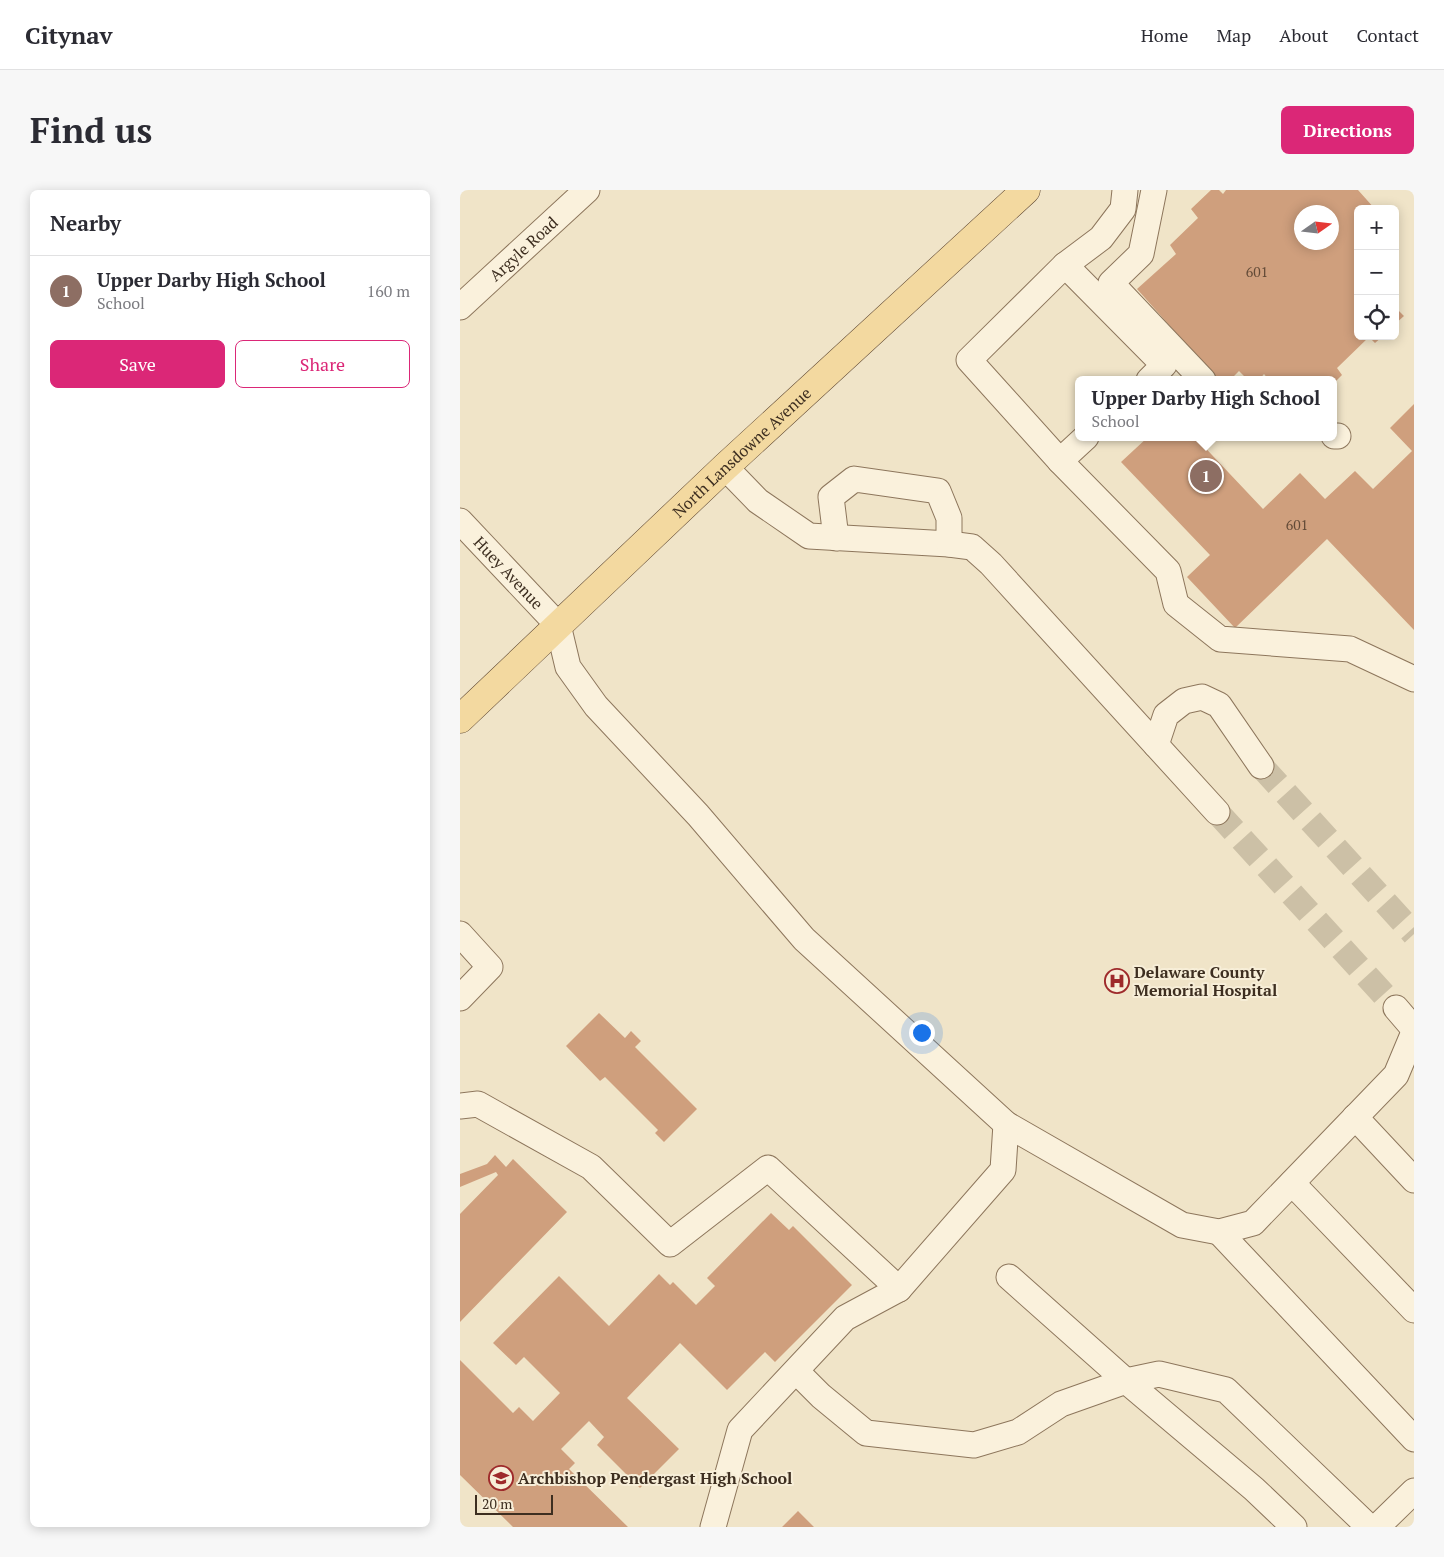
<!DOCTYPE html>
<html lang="en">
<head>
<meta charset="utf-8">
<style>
  :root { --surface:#fff; --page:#f7f7f7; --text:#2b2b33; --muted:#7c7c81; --line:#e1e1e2; --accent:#db2777 }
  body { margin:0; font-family:"PT Serif",serif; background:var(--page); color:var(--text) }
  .controls { position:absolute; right:15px; top:15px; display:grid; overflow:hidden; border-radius:8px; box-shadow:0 2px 12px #0003 }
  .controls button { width:45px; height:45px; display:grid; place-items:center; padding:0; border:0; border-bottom:1px solid var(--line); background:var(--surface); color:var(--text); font:25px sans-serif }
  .compass { position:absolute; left:834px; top:15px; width:45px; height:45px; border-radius:50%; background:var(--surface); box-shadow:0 2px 12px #0003; rotate:76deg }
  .scale { position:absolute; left:15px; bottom:12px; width:78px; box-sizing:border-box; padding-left:5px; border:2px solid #3d2e20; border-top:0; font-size:14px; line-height:18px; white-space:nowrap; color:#3d2e20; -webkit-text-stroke:4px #f7eed8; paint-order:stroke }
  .you { position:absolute; left:461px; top:842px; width:18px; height:18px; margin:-12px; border:4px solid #fff; border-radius:50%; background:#1a73e8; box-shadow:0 0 0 8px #1a73e833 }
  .badge { display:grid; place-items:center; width:32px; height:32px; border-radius:50%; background:var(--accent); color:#fff; font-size:16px; font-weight:700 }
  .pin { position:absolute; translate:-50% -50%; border:2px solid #fff; box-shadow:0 1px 5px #0006 }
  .popup { position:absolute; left:615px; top:186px; width:262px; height:65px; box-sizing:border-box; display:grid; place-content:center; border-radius:8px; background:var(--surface); filter:drop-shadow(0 1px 4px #0005); font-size:16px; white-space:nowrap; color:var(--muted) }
  .popup b { font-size:19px; color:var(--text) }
  .popup::after { content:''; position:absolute; left:50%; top:100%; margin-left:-10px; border:10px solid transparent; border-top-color:var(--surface) }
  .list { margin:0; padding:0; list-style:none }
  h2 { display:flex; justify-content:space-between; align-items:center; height:65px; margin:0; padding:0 20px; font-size:21px }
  h2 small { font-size:16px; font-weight:400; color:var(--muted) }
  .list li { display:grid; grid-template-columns:32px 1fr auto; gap:15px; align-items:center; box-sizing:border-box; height:70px; padding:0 20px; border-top:1px solid var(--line) }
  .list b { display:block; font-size:19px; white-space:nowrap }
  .list p { margin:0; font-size:16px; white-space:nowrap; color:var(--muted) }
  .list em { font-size:16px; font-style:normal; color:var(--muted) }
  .actions { display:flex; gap:10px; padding:15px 20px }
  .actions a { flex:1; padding:11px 0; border:1px solid var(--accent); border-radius:8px; text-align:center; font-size:18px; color:var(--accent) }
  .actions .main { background:var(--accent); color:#fff }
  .icon { flex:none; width:28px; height:28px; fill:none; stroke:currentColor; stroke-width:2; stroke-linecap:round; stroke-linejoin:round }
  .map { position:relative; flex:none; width:954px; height:1337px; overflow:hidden; border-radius:8px }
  header { display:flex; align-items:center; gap:30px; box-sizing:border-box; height:70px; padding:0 25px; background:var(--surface); border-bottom:1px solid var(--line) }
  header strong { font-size:24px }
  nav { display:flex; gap:28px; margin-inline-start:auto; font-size:18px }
  .intro { display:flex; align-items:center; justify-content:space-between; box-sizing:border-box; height:120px; padding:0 30px }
  h1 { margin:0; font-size:35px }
  .button { padding:12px 22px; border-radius:8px; background:var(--accent); color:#fff; font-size:18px; font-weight:700 }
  main { display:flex; gap:30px; padding:0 30px }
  aside { flex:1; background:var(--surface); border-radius:8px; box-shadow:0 2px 12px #0003 }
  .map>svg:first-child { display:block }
</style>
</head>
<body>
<header>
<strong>Citynav</strong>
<nav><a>Home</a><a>Map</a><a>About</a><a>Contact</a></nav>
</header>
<div class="intro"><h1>Find us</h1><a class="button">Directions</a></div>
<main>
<aside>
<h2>Nearby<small></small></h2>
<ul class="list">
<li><span class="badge" style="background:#8d6e63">1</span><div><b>Upper Darby High School</b><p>School</p></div><em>160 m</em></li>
</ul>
<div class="actions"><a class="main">Save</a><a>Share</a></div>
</aside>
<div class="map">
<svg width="954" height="1337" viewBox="0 0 954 1337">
  <rect width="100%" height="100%" fill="#f0e4c8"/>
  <path fill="#cf9f7d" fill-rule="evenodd" d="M751 0H759L763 4 766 0H898L915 19H898V146H923L915 153 909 147 877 178 882 185 874 193V190H809L804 184 799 190H788L779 181 770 190H758L677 99 716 64 710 55 738 28 731 19ZM842 22H872V52H842Z
    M935 117 944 126 935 134Z
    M954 214V440L867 349 775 438 727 387 750 365 661 272 688 247H735L803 319 840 283 865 309 895 281 913 299 952 261 930 238Z
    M139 823 165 848 171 841 181 851 175 857 237 919 204 952 195 943 198 940 145 887 140 891 106 856Z
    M35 965 46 977 53 969 107 1022 0 1132V1024L38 985 36 982 0 997V984L27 974Z
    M311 1023 329 1040 333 1036 392 1095 315 1172 305 1162 267 1200 220 1153 167 1208 219 1259 180 1298 137 1255 144 1247 129 1231 101 1259 115 1273 109 1279 168 1337H53L0 1285V1170L53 1223 59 1217 73 1231 100 1203 64 1167 56 1175 33 1153 99 1086 149 1136 199 1084 210 1095 213 1092 236 1115 255 1096 247 1088Z
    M338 1321 354 1337H322Z"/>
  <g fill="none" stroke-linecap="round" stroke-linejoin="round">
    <path stroke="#ccc0a6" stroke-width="25" stroke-dasharray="25 12" stroke-linecap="butt" d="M801 576 954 744
      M757 622 936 818"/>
    <defs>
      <g id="minor">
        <path d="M665 0 663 19 641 48 605 75 704 175 689 190"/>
        <path d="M694 0 681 64 651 93 743 190"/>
        <path id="s1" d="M0 117 127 0"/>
        <path d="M874 246H878"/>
        <path d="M626 247 600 271 708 381 716 414 760 449 890 459 954 489"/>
        <path d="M600 271 509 170 605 75"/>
        <path d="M265 277 298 311 349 346 489 354 512 357 531 374 757 622"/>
        <path id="s2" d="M0 331 98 435 108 477 136 516 238 625 344 749 546 934 722 1035 759 1042 793 1033 936 885 954 842"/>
        <path d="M376 348 371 307 394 289 478 301 489 328V354"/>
        <path d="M696 555 706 525 724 511 742 507 759 515 801 576"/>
        <path d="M0 744 30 777 0 808"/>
        <path d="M936 818 954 839"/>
        <path d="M0 916 18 914 131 977 210 1054 308 978 439 1099"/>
        <path d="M895 927 954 990"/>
        <path d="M832 993 954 1120"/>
        <path d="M759 1042 954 1249"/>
        <path d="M549 1087 666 1191 794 1299 834 1337"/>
        <path d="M337 1182 361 1206 406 1243 514 1255 558 1242 601 1214 666 1191 699 1184 766 1200 909 1337"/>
        <path d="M253 1337 280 1240 385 1128 439 1099 543 980 546 934"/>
        <path d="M917 1337 954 1301"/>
      </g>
      <g id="major">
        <path id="s3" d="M0 529 265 277 566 0"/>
      </g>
    </defs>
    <use href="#minor" stroke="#8d765c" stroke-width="27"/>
    <use href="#major" stroke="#5b4430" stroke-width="29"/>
    <use href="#minor" stroke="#faf1dc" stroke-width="25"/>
    <use href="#major" stroke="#f3d9a0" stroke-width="28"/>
  </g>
  <defs>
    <symbol id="hospital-ring" viewBox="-11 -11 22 22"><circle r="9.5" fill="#f7eed8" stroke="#9e2a2b" stroke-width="1.5"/><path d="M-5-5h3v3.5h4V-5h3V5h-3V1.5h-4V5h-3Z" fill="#9e2a2b"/></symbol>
    <symbol id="school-ring" viewBox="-11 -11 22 22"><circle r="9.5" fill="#f7eed8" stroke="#9e2a2b" stroke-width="1.5"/><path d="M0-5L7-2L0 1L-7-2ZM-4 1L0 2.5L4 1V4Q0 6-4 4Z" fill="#9e2a2b"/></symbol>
  </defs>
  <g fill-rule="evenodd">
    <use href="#hospital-ring" x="643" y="777" width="28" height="28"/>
    <use href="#school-ring" x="27" y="1274" width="28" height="28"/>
  </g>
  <g text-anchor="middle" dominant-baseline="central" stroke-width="4" stroke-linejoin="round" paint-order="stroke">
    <g font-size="14" fill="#624a37">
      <text x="797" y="81">601</text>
      <text x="837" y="334">601</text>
    </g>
    <g font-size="16" fill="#3d2e20" stroke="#f7eed8">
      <text stroke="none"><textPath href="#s1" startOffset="86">Argyle Road</textPath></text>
      <text stroke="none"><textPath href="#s3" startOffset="388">North Lansdowne Avenue</textPath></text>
      <text stroke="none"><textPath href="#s2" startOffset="71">Huey Avenue</textPath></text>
    </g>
    <g font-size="16" font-weight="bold" fill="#3d2e20" stroke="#f7eed8" text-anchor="start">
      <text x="674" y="782">Delaware County<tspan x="674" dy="18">Memorial Hospital</tspan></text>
      <text x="58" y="1288">Archbishop Pendergast High School</text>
    </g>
  </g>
</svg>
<div class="controls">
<button>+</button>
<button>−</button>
<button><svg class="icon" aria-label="locate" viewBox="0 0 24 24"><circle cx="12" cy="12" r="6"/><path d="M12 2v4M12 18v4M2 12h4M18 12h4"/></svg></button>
</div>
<svg class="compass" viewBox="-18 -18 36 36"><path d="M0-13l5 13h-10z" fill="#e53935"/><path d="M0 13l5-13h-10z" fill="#7c7c81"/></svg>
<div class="scale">20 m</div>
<div class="you"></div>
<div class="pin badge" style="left:746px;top:286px;background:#8d6e63">1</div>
<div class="popup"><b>Upper Darby High School</b>School</div>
</div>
</main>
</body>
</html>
